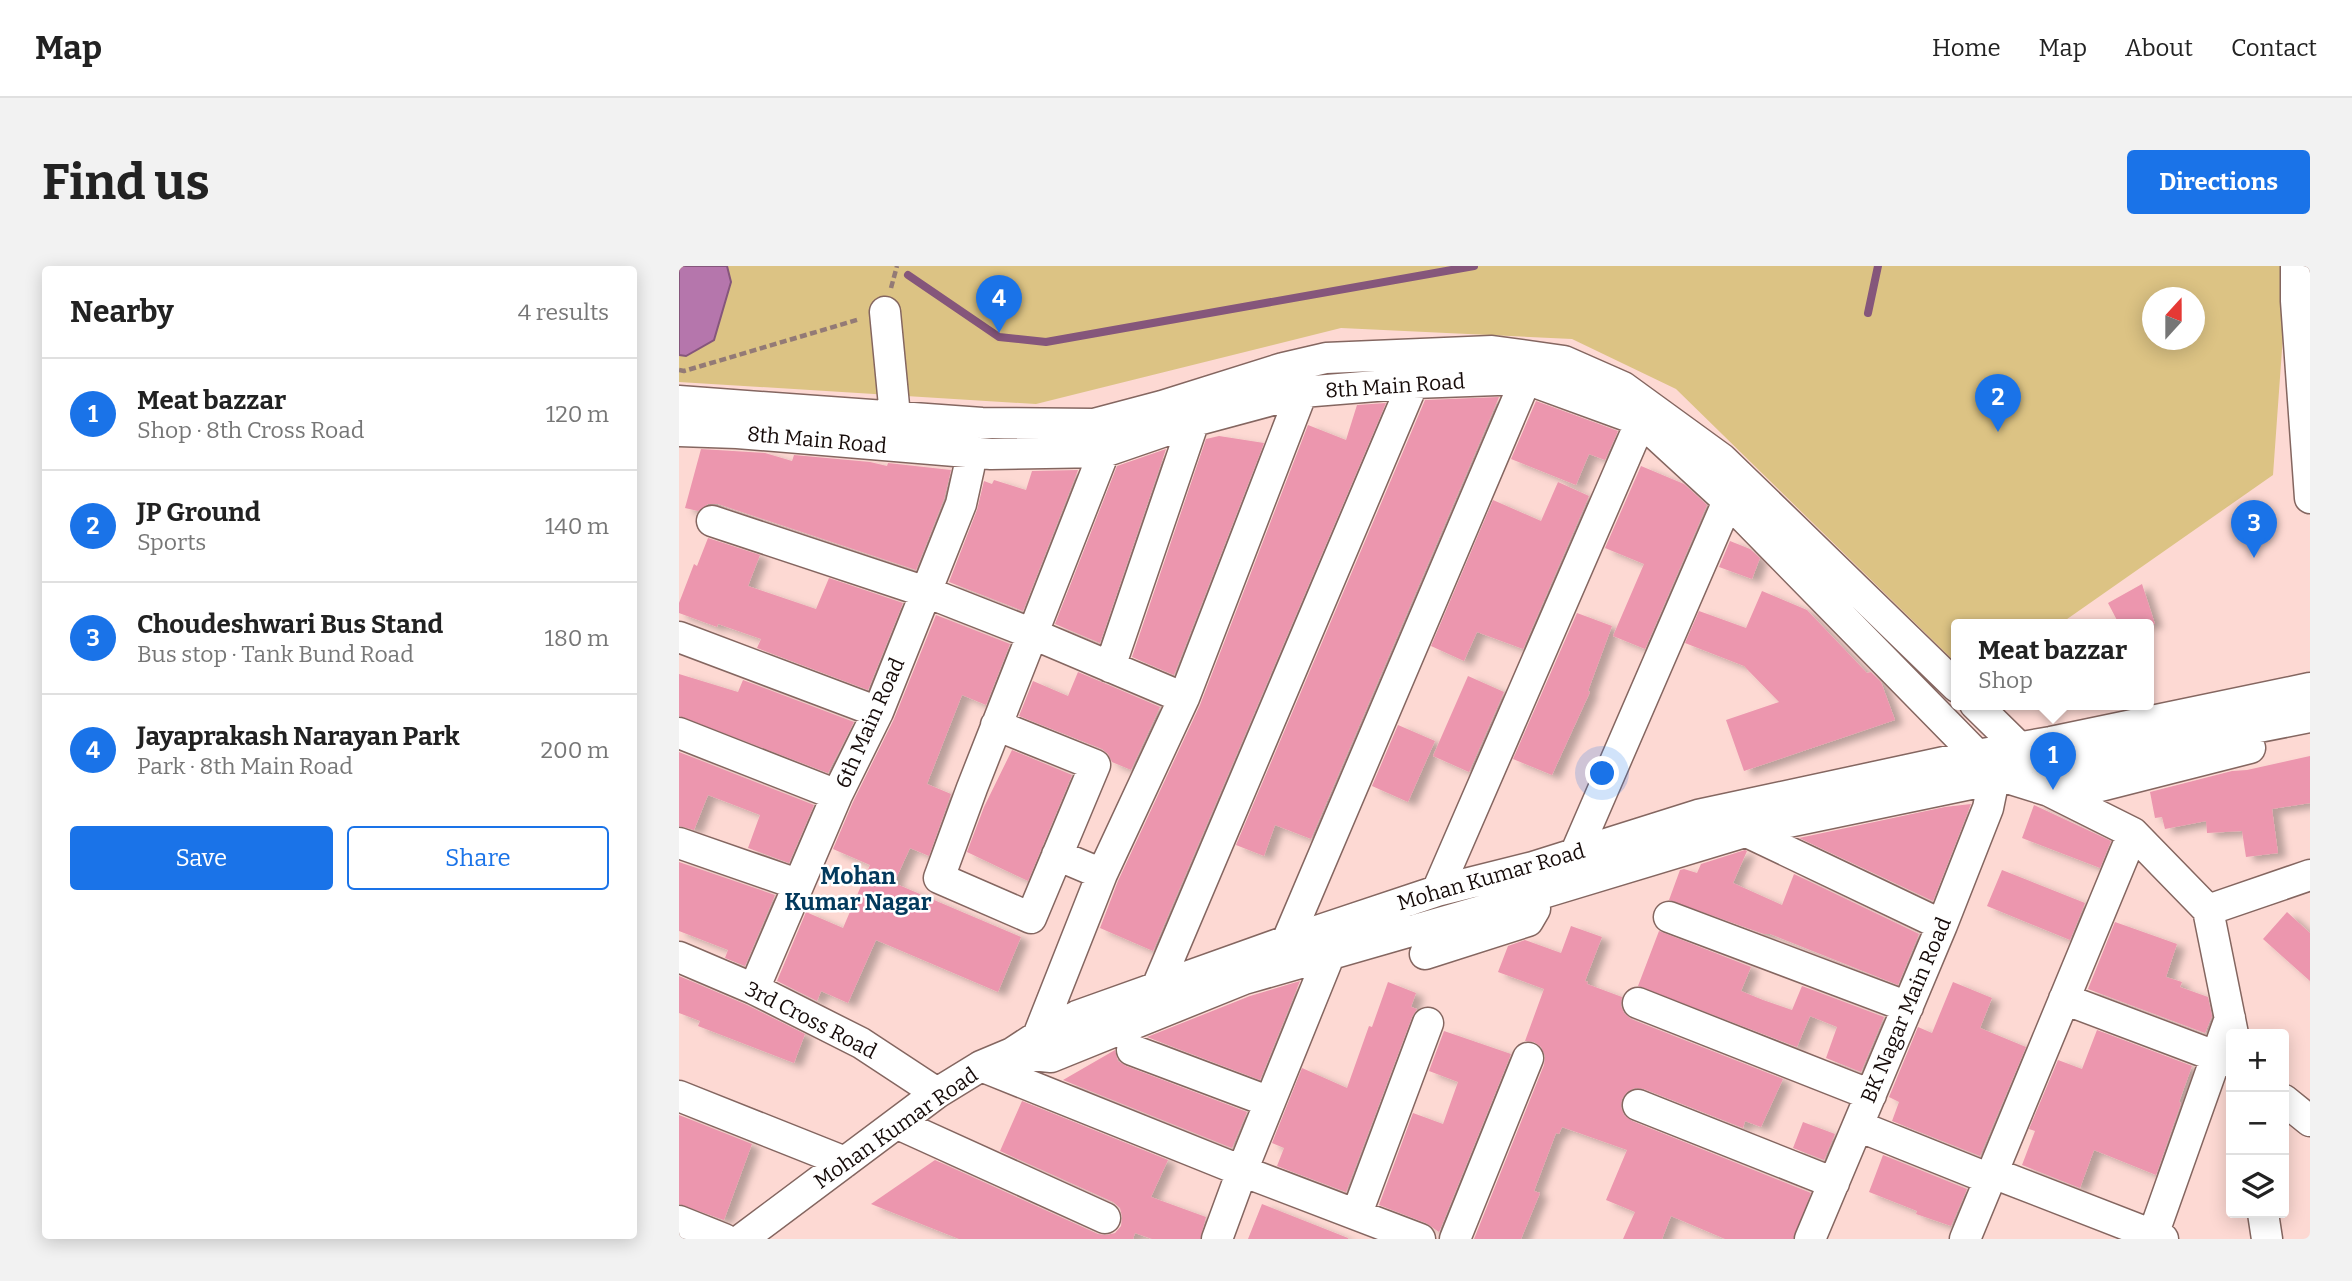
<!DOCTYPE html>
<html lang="en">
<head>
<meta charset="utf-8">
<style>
  :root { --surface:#fff; --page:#f2f2f2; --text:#222; --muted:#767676; --line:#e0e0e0; --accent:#1a73e8 }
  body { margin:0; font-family:Bitter,serif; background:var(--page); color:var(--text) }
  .controls { position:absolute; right:21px; bottom:21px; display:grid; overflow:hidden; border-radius:7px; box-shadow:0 4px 18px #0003 }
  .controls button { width:63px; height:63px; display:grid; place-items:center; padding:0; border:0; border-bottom:2px solid var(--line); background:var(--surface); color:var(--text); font:35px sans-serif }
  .compass { position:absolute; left:1463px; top:21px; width:63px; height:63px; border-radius:50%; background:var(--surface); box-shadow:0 4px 18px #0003; rotate:21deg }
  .you { position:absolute; left:924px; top:508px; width:24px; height:24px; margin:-18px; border:5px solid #fff; border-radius:50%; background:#1a73e8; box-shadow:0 0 0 10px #1a73e833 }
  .badge { display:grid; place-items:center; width:46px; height:46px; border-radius:50%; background:var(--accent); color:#fff; font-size:23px; font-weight:700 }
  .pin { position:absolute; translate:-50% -58px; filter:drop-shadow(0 2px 4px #0008) }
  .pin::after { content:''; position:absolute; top:37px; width:24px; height:21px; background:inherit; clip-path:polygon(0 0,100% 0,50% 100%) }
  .popup { position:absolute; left:1272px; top:353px; width:203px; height:91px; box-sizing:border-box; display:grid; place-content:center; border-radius:7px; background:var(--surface); filter:drop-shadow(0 2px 5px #0005); font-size:23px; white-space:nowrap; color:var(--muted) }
  .popup b { font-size:26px; color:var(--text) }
  .popup::after { content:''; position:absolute; left:50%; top:100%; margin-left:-14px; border:14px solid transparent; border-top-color:var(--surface) }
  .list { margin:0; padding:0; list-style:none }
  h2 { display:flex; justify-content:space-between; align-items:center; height:91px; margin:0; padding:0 28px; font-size:30px }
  h2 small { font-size:23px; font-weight:400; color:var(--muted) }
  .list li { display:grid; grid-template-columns:46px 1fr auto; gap:21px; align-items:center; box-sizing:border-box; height:112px; padding:0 28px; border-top:2px solid var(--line) }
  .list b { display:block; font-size:26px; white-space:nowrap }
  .list p { margin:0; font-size:23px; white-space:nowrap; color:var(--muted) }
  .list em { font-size:23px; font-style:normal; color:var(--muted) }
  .actions { display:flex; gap:14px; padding:21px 28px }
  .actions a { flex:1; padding:16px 0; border:2px solid var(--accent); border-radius:7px; text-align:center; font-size:24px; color:var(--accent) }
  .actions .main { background:var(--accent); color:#fff }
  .icon { flex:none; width:38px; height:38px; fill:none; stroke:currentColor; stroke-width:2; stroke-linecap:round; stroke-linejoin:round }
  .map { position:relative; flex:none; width:1631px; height:973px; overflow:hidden; border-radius:7px }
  header { display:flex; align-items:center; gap:42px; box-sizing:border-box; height:98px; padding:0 35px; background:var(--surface); border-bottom:2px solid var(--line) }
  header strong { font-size:33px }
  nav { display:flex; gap:38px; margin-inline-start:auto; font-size:24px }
  .intro { display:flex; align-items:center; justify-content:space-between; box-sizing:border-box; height:168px; padding:0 42px }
  h1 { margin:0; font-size:49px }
  .button { padding:18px 32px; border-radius:7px; background:var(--accent); color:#fff; font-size:24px; font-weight:700 }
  main { display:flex; gap:42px; padding:0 42px }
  aside { flex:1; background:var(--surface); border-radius:7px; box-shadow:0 4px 18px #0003 }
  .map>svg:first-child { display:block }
</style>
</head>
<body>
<header>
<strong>Map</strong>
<nav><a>Home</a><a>Map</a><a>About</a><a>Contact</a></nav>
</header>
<div class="intro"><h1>Find us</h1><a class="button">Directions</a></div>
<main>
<aside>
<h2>Nearby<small>4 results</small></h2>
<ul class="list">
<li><span class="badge">1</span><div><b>Meat bazzar</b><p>Shop · 8th Cross Road</p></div><em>120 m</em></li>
<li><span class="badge">2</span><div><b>JP Ground</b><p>Sports</p></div><em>140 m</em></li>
<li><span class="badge">3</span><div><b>Choudeshwari Bus Stand</b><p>Bus stop · Tank Bund Road</p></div><em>180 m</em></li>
<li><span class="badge">4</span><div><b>Jayaprakash Narayan Park</b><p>Park · 8th Main Road</p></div><em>200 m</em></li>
</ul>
<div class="actions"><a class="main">Save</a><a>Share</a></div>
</aside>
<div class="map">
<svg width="1631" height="973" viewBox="0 0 1631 973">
  <defs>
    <filter id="shadow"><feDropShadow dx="8" dy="4.5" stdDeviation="3.5" flood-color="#0004"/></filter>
  </defs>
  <rect width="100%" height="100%" fill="#fdd9d3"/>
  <path fill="#dcc384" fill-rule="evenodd" d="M0 0H1609L1594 209 1381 358H1278V398L997 123 893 73 662 62 357 138 0 116ZM1474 32H1516V74H1474Z"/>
  <path fill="#b576ac" stroke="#85567b" stroke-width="2" d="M0 0H48L52 16 35 74 7 90 0 89Z"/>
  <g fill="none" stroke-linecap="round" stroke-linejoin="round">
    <path stroke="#85567b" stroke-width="8" d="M229 9 320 71 367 76 795 0
      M1189 47 1199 0"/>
  </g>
  <path fill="#ec96ae" filter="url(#shadow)" d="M820 131 632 573 596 559 585 590 557 579 746 134Z
    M857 135 939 165 926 194 910 188 897 219 832 193Z
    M707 137 474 685 421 662 439 615 521 439 629 159 667 174 678 139Z
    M540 170 585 177 495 409 453 391 527 173Z
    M22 183 86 187 113 195 115 189 191 196 208 200 209 197 272 204 265 233 237 304 39 238H29L19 245 6 242Z
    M487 183 421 377 376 358 438 200Z
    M962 200 1005 218 1028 239 966 383 934 370 965 298 926 282Z
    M399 204 344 345 270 316 298 244 305 215 313 218 315 214 347 224 353 205Z
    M879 216 910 230 844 383 798 366 785 395 752 380 814 234 862 255Z
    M29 272 81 289 69 320 137 343 150 312 224 337 189 424 78 382 82 373 39 358 38 361 0 347V337L15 298 18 300Z
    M1051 275 1071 283 1081 292 1073 313 1040 301Z
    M1463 318 1476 358H1440L1429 337Z
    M1083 325 1128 344 1188 407 1192 406 1202 416 1216 454 1065 505 1047 454 1100 436 1065 400 1006 377 1020 345 1067 362Z
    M898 347 933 360 909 425 911 426 873 509 834 493Z
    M257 349 331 378 307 439 283 429 248 518 272 528 250 590 231 582 215 617 342 671 319 726 197 674 169 737 142 725 138 735 98 715 127 646 164 662 191 599 154 583 174 536 215 453Z
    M399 406 481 441 452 504 433 496 429 488 423 483 340 450 354 415 389 430Z
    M0 408 59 426 64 414 175 456 149 507 0 450Z
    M789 410 825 426 790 506 754 490Z
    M719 459 756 475 729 536 693 520Z
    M333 484 393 509 349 615 288 586 305 541Z
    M0 486 135 539 110 597 69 582 81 549 29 529 15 564 0 560Z
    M1631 490V537L1593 543 1599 587 1567 591 1563 565 1528 567 1527 555 1486 563 1483 551 1476 552 1471 526 1553 505 1568 504Z
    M1292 538 1254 635 1120 572 1266 541Z
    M1355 539 1432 575 1421 602 1343 572Z
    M1066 584 1068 585 1054 617 1103 639 1115 608 1240 668 1219 719 1091 668H1085L990 634 1001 604 1005 603 1018 607 1022 598Z
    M0 596 96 629 66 700 46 692 49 684 0 665Z
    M1323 604 1406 637 1391 674 1308 640Z
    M1608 646 1631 667V715L1584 673Z
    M1436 656 1498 678 1487 711 1503 716 1501 721 1529 731 1533 750 1526 767 1409 723Z
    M892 660 923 671 906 715 909 716 908 718 943 731 942 740 945 747 952 753 1104 813 1082 861 1066 855 1064 862 965 823 956 822 948 826 943 833 942 841 945 849 953 855 1132 927 1114 973H1046L992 950 983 973H944L956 946 927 934 948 884 883 861 880 868 877 867 855 925 861 927 842 973H795L865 799 866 790 862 781 855 776 846 775 865 723 819 706 829 680 846 674 882 687Z
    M980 665 1072 701 1062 725 1084 734 1113 744 1123 720 1205 751 1182 806 1147 792 1158 761 1131 750 1118 781 959 720Z
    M0 710 68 739 126 768 115 797 19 760 21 755 0 747Z
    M621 715 581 814 468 771 571 730Z
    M709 716 737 727 732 741 738 743 733 751 667 926 598 900 605 882 593 877 623 802 668 822 690 760 693 761Z
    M1274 716 1313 732 1301 762 1347 781 1301 890 1213 855 1220 836 1210 831 1239 761 1253 767Z
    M1418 764 1513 800 1500 836 1502 837 1477 909 1415 884 1401 922 1343 899 1356 865 1350 863 1379 794 1403 803Z
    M765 765 832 788 760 966 747 957 700 939 734 847 764 858 779 816 750 805Z
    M436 784 439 795 447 800 568 846 553 882 384 814Z
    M343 835 489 894 472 931 527 951 521 973H473L456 967 454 973H280L192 938 256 894 419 968 427 969 436 967 442 960 443 951 441 942 434 936 321 885Z
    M0 849 73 878 45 954 0 938Z
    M1124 856 1156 868 1145 894 1114 882Z
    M1204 889 1288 923 1272 960 1237 948 1238 945 1190 926Z
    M583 938 669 972V973H569Z"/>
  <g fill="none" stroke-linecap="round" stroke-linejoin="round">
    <defs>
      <path id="minor" d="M1617 0V35L1631 232
        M206 46 216 150 215 170
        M0 135 303 157 415 158 483 140 604 102 647 92 813 85 885 95 944 121 1043 193 1278 421
        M0 165 58 167 312 188 425 186 515 155 623 126 734 117 847 113 962 155 1049 235 1298 489 1325 511 1370 525 1454 567 1529 644 1554 768
        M33 255 247 326 354 368 505 432
        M0 371 199 446
        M431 401 515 155
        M1296 438 1351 492
        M317 459 416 499 352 652 260 612 293 522 425 186
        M0 467 158 529
        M1382 530 1571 482
        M1068 566 1263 659
        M0 577 118 618
        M897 586 1049 235
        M378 589 423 608
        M758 625 962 155
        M1529 644 1631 609
        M990 651 1229 741
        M608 675 847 113
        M746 688 849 655 856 643 854 630
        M0 691 75 723 182 777 258 827
        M75 723 158 529 199 446 247 326 282 238 290 202 289 186
        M482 731 478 721 734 117
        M1385 733 1552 796
        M959 737 1192 829
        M364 778 359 770 423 608 505 432 623 126
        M453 784 591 836
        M333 787 372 791 565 713 854 630 1076 563 1325 511 1631 451
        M302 800 563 905 741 973
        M0 830 166 896
        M1605 834 1631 855
        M959 839 1155 917
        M219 858 426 952
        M1179 860 1311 913
        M1314 907 1484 973
        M678 947 749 757
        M1584 947 1588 973
        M0 955 45 973
        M1474 969 1551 752
        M63 973 258 827 302 800 333 787 359 770 398 750 608 675 758 625 854 601 1019 549 1298 489 1372 476 1631 422
        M538 973 563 905 650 690
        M776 973 849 792
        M1131 973 1263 659 1309 542 1315 513
        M1286 973 1454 567"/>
    </defs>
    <use href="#minor" stroke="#846660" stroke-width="33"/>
    <path stroke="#937a76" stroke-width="4.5" stroke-dasharray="7 3.5" stroke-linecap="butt" d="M212 22 218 0
      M0 104 5 105 181 53"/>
    <use href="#minor" stroke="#fff" stroke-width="30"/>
  </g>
  <g text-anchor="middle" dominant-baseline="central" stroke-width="5" stroke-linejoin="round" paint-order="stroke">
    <g font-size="21" fill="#160b09" stroke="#fff">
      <text transform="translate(716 120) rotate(-4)">8th Main Road</text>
      <text transform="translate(138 174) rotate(5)">8th Main Road</text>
      <text transform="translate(191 457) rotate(-66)">6th Main Road</text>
      <text transform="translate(812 611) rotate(-16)">Mohan Kumar Road</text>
      <text transform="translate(1227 744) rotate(-67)">BK Nagar Main Road</text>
      <text transform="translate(132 754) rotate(27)">3rd Cross Road</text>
      <text transform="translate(217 862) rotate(-35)">Mohan Kumar Road</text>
    </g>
    <g font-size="23" font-weight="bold" fill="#03395c" stroke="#fff">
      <text x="179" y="610">Mohan<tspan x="179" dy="26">Kumar Nagar</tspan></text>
    </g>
  </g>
</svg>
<div class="controls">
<button>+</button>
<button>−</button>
<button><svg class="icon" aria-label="layers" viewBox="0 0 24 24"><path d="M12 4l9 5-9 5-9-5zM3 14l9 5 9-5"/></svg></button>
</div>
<svg class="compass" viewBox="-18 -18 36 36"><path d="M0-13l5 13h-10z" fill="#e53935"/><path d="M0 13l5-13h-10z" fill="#767676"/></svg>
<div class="you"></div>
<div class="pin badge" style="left:1374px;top:524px">1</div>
<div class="popup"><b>Meat bazzar</b>Shop</div>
<div class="pin badge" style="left:1319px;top:166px">2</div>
<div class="pin badge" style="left:1575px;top:292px">3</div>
<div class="pin badge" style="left:320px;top:67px">4</div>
</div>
</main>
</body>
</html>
